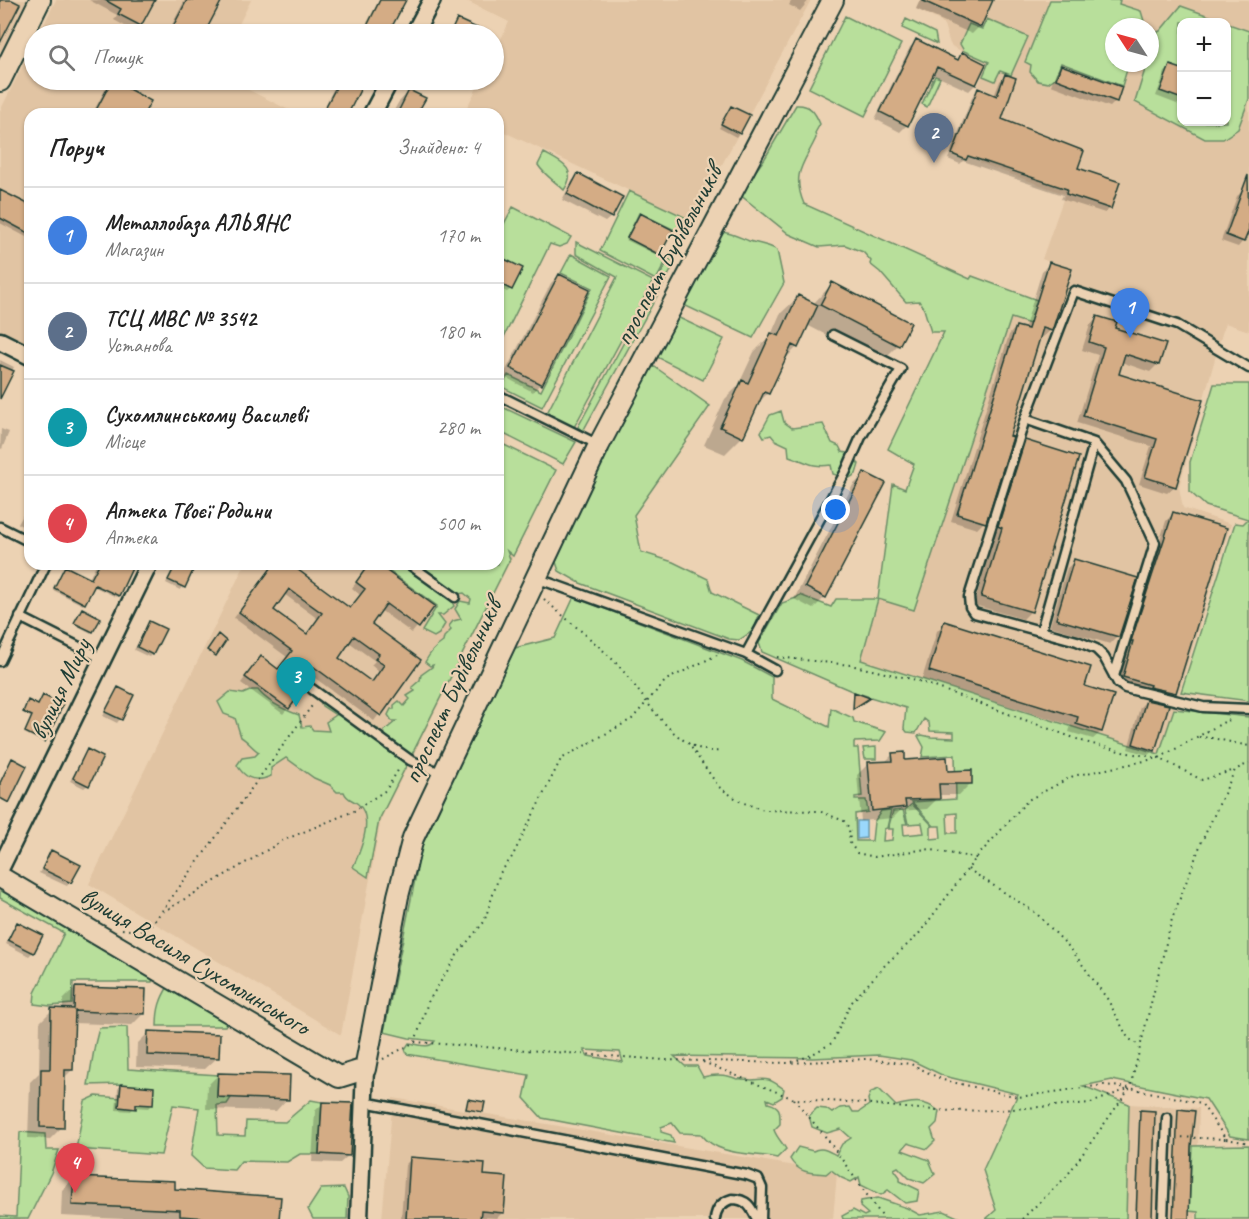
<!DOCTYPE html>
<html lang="uk">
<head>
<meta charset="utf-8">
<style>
  :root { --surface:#fff; --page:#f2f2f2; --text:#222; --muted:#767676; --line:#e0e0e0; --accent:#0f766e }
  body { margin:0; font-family:Caveat,sans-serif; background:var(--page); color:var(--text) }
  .controls { position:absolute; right:18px; top:18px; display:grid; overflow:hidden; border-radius:12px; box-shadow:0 2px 4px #0004 }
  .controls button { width:54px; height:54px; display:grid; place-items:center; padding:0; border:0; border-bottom:2px solid var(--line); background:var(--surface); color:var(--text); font:30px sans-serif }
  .compass { position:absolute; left:1105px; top:18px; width:54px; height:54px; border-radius:50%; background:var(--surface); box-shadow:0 2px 4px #0004; rotate:306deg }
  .you { position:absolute; left:836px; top:510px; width:21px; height:21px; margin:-15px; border:4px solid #fff; border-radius:50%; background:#1a73e8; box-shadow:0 0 0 9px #1a73e833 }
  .badge { display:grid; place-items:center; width:39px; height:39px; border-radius:50%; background:var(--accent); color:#fff; font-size:20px; font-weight:700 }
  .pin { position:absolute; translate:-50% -50px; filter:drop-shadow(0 2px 3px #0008) }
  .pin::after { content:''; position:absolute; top:32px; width:21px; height:18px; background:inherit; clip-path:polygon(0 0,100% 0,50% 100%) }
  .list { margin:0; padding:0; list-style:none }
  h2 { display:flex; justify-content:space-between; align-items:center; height:78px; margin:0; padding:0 24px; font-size:26px }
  h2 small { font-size:20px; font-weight:400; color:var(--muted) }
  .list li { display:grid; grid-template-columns:39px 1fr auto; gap:18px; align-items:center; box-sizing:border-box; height:96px; padding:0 24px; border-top:2px solid var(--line) }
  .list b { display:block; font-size:22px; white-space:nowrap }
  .list p { margin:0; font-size:20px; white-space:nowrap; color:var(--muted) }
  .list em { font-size:20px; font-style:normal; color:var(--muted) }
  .icon { flex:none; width:33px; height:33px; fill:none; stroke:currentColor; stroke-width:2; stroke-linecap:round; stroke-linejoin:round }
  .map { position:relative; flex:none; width:1249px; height:1219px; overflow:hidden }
  .search { position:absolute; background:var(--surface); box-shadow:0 2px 4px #0004; left:24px; top:24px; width:480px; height:66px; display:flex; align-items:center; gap:15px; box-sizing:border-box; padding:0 21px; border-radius:33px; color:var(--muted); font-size:22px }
  .panel { position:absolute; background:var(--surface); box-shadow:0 2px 4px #0004; left:24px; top:108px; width:480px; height:462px; border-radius:18px }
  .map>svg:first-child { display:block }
</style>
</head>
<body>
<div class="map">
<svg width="1249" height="1219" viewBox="0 0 1249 1219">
  <rect width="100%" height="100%" fill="#ecd2b3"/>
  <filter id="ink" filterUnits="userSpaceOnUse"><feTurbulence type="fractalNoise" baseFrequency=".0167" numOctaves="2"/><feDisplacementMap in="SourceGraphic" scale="12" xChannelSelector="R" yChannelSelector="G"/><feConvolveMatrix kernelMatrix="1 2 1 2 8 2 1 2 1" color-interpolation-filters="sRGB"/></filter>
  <g filter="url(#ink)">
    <path fill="#e1c4a3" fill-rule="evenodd" d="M0 0H28L0 56Z
      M56 0H251L234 34H39Z
      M465 0H811L692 220 498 129V114L464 113 481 80H494V54L509 22Z
      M920 0H1249V331L1225 323 1179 487 1183 508 1231 524 1160 754 861 660 878 599 914 610 1011 318 1030 323 1049 262 1042 259 1065 194 980 163 991 134 982 130 996 95 978 86 987 63 953 47 950 44 944 25 938 20 916 9ZM1182 22H1226V122H1182ZM1114 27H1150V63H1114Z
      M34 43V80H229L297 114H30V346L0 332V111Z
      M498 544 513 556 381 819 341 1035 89 884 245 564H498Z
      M393 1098 837 1173 833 1219H382Z
      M1129 1104 1199 1108 1196 1219H1126Z"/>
    <path fill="#b8df9b" stroke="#6c8e68" stroke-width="1.5" fill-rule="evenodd" d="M1050 0H1120L1119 4 1141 11 1144 21 1142 27H1114V63H1129L1122 86 1061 63 1055 78 1048 83 1038 81 1030 72 1031 65 1025 62Z
      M1181 6 1226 22H1182V122H1226V23L1249 31V99L1238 129 1223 139H1205L1135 102 1147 63H1150V51L1155 33 1160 31Z
      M845 16 901 44 865 116 809 88Z
      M906 19 935 33 937 44 902 28Z
      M987 19 1028 37 1011 75 1000 71 995 81 983 76 989 62 964 51 960 44 969 24 982 29Z
      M935 76 940 78 927 107 922 104Z
      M796 105C810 104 815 112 820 124L815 133 816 138C804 164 791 173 804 204L970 279 972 276 1037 300 1030 324 1011 318 914 610 878 599 861 660 1159 754 1174 709 1249 717V1139L1230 1136 1206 1099 1112 1080 1083 1086 1129 1104 1126 1219H986L996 1210 983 1170 1018 1094 944 1076 911 1060 879 1055 813 1058 674 1056 685 1066H697L703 1077C715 1074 726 1074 737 1079 743 1078 746 1080 752 1080 768 1078 770 1079 784 1089L782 1097 774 1102 767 1099 768 1103C781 1106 780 1111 780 1124L774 1130C777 1138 782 1142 786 1149L777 1158C750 1152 719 1157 701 1134L680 1133 672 1123 661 1127V1132L671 1135 674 1143 542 1118 524 1098 529 1075 407 1054 405 1049 409 1043C419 1044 428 1050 435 1041L409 1038 384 1032 422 845 515 648 555 638 574 597 742 661 772 677V699L829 727 831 708 853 718 854 722 886 732 880 741 854 742V748H858L862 796 855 797V800H866L868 812 855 814 856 841H872L874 822 881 811 891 810 887 828 884 829 883 841 892 840 893 829H888L893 811 903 810 907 824H903L904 835 924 833 922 823 908 824 905 810 912 804 933 826 931 827V839L941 838 940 826H934L912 802 956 799 955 755 922 757 924 747 918 736 922 735 931 737 954 738V732L930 731 929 723 924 719 916 733 907 732 904 728 906 708 854 692 762 652 759 643 782 603 796 598 800 595 831 607 836 599H878L893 484 905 489 914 464 888 449 944 332H931L924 309 919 301 906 302 880 272 870 264 871 261 863 252 845 245 819 247 789 234 739 194 765 158ZM957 813V833H948L947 814ZM584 1050 620 1052 623 1062 588 1056Z
      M544 153C560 162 579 168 564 190 555 181 545 176 538 165Z
      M629 191 689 219 681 233 639 213 627 238 667 259 656 280 600 251Z
      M513 207 571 237 567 244 559 247 550 244 498 349V235Z
      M722 232C731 233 739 237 749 241 759 244 767 244 777 250L784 283 753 338 686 306 684 299Z
      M576 242 653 281 573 429 546 415 617 277 576 254Z
      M571 254 611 276 542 407 502 387 508 375 541 391 592 288 561 273Z
      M669 259 675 263 583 431 578 427Z
      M675 316 724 339 703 380 655 356Z
      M655 367 710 406 634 515 641 552 673 562 708 579 712 592 759 615 754 630 739 640 729 639 580 583 559 571 556 562 582 504 647 368Z
      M1214 384H1249V701L1181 692 1235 523 1243 524 1248 519 1206 506 1190 492V462Z
      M498 405 576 442 563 464 498 431Z
      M781 411 784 422 792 428 823 424 832 443 839 446 842 452 847 453 859 464 856 474 848 479 833 474 831 465C811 468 806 461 789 456L788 446 775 440 771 435 764 437 761 432 770 415Z
      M498 442 556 470 513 556 507 551 510 559 379 820 368 877 353 867C360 852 375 818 358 804 352 799 347 800 344 792H337L330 785 314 778 286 758 271 768V776C256 783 245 779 237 765L242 758 255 756 259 752C252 748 248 741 241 737L235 718 224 714 218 702 230 692 243 694 252 690H258C267 702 285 710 299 715L302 727 310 726 313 730 329 731 326 722 336 715 322 706 319 698 372 729H378L381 737H386L384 731 396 721H392L388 715 391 709H394V705L399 701 404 706 410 699 407 696 415 691 412 687 420 680 421 675 432 667 433 665 430 666 425 662C430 653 434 648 443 642L444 637 451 630 449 626 453 621 461 619 455 609 460 601 470 603 471 599 464 593 458 594 452 588H446L454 606 443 615H438L445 624 439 634 434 637 422 631 437 606 379 564H405L406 567 411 564H498Z
      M876 747V759H865L863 748Z
      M0 890H6L155 973 152 982H73L72 1004 50 1006 34 1004 35 993 64 933 0 898Z
      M169 985 228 1020 225 1026H157C157 1009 160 999 169 985Z
      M127 1027 128 1069 218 1075 217 1097 231 1098 227 1104 217 1105 218 1135 245 1136 246 1121 285 1122 311 1100 322 1102 319 1154H300L287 1162 241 1161 234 1170 204 1168 191 1156 199 1108 173 1105 161 1155 76 1149 85 1101 96 1096 120 1098 121 1084 88 1085 95 1044 99 1028Z
      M879 1089 896 1106C913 1101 924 1100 939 1111L937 1123 931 1129 935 1141 927 1149 908 1143 902 1150 929 1160 935 1174 924 1183 909 1178 898 1167 894 1169 900 1177V1181L919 1190 917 1201 905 1203 888 1190 881 1195 861 1185 859 1177 851 1182 842 1178 831 1170 826 1174C811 1173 798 1173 790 1159L798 1147 813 1151C822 1146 828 1151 836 1155L842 1144 851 1138 841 1129 827 1133 812 1127 809 1116 817 1108 826 1109 832 1113 840 1108 850 1107 853 1112H859L869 1105 868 1099 871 1092Z
      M20 1132 45 1134 46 1150H59L51 1173 28 1219H0V1216L16 1217Z
      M1249 1145V1219H1198V1212L1189 1211 1192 1146Z
      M344 1188 348 1197 347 1219H313L308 1209 321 1189Z
      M878 1198 907 1208 920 1215 944 1211 962 1219H843L842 1216 853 1210 864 1216 868 1214 860 1207 861 1201Z"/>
    <path fill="#9ad8fc" stroke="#699aac" stroke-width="1.5" d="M857 821H866V838L857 839Z"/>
    <path fill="#0003" fill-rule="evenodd" d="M89 0H153L140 25 134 31 114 20 117 15Z
      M185 0H221L203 34H167Z
      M379 0H404L387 34H361Z
      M792 0H809L800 11 789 5Z
      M920 0H992L980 26 972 34 916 9Z
      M457 21 484 33 449 34Z
      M917 41 956 61 962 54 975 85 969 91 932 74 907 125 900 132 875 119 910 47Z
      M1061 67 1116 101 1110 107 1051 85 1056 72Z
      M1171 67 1182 71V106L1156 96 1165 72Z
      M1005 76 1000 120 1076 169 1110 208 1105 213 1061 199 1063 195 963 161 960 164 948 159 973 95 979 90 994 96 1000 81Z
      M338 80H364L346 114H321Z
      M112 82 143 114H92L105 90Z
      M409 91 416 114H392L398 103Z
      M731 108 739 133 736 137 719 128Z
      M578 175 611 217 605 222 562 200 572 181Z
      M0 191 30 207V239L0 223Z
      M1243 191 1249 193V226L1243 241 1238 247 1221 241 1237 196Z
      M498 193 505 196 498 209Z
      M639 216 659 254 657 255 626 240Z
      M498 258 511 289 507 292 498 288Z
      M1049 264 1051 330 1043 337 1039 336 984 522 977 529 951 521 1009 335 1016 327 1024 330 1042 271Z
      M559 275 588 290 540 384 533 392 503 376 551 283Z
      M832 284 909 324 898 345 880 363 807 325 797 347 784 360 768 393 757 404 742 437 725 454 704 445 725 399 738 386 754 352 771 335 780 314 798 297 813 304Z
      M1098 318 1158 364 1150 372 1121 362 1117 375 1201 400 1175 486 1167 493 1139 484 1151 446 1077 423 1098 355 1082 350 1090 325Z
      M0 360 14 367 0 393Z
      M30 396V409L25 407Z
      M1 429 9 432 2 449 0 448Z
      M1025 442 1077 458 1030 612 1023 619 974 605 995 535 991 534 1018 450Z
      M865 474 884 483 825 597 813 609 794 599 853 485Z
      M30 503V530L18 524Z
      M1174 513 1175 692 1167 700 1116 684 1127 649H1125L1166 521Z
      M1075 561 1118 636 1110 644 1050 626 1067 568Z
      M96 564H132L116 597 93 586 83 605 53 590 63 569 89 579Z
      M175 564H195L180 590 166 583Z
      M274 564H288L350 609 360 595 352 588 370 564H375L433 607 412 633 380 610 370 624 419 661 374 721 308 673 299 685 288 708 283 714 241 683 255 664 277 671 287 657 234 618ZM284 594 318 619 306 636 272 611ZM349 642 375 661 371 665 379 672 371 683 337 658Z
      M81 611 92 631 91 633 74 624Z
      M149 623 152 654 149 657 134 650Z
      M945 623 1083 687 1101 732 1093 739 1069 732 1071 725 922 679 937 631Z
      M118 688 120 719 117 723 103 716Z
      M1146 701 1154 750 1148 755 1128 749 1140 707Z
      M27 703 44 741 43 742 24 733 32 718 23 713Z
      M87 751 88 785 84 788 70 781Z
      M893 754 904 761 947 772 970 784 959 795H938V798L927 809 900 811 893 818 861 821 857 775 868 764 884 763Z
      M51 852 70 882 67 886 39 873Z
      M17 924 33 952 29 956 6 944Z
      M75 988 144 1013 132 1025 73 1023 72 1070 64 1078 62 1127 50 1139 28 1138 30 1082 39 1073 40 1022 52 1010H63V1000Z
      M149 1032 217 1058 205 1069 136 1067 137 1044Z
      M219 1074 287 1099 276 1111 206 1109 207 1086Z
      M121 1085 151 1105 148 1108 134 1107 131 1111 116 1110 118 1089Z
      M468 1101 482 1112 465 1110Z
      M323 1103 348 1156 340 1163 312 1162 315 1111Z
      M1178 1111 1189 1146 1187 1219H1173Z
      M1140 1112 1150 1219H1135Z
      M411 1159 482 1177 503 1212 497 1218 479 1217V1219H401L405 1165Z
      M74 1178 278 1219H124L61 1216 62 1190Z"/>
    <path fill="#d4ac85" stroke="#1f3d34" stroke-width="1.5" fill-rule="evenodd" d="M0 0H12L20 4 0 43Z
      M105 0H155L141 26 118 14 121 9Z
      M187 0H222L204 34H169Z
      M380 0H406L388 34H363Z
      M921 0H993L981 27Z
      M457 19 490 34H450Z
      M916 39 958 60 962 52 986 64 976 85 937 67 908 126 880 112Z
      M1061 65 1122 87 1117 102 1056 79Z
      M1170 65 1182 69V99L1160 91Z
      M1005 74 1016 78 1002 119 1084 151 1078 168 1120 182 1111 209 1066 194 1067 189 968 156 966 160 952 154 978 88 997 96Z
      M112 80 151 101 144 114H94Z
      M340 80H365L348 114H332L324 110Z
      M409 90 426 98 417 114H397Z
      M731 106 750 115 740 134 721 124Z
      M578 173 623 197 612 218 567 194Z
      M1248 175 1249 230 1244 242 1226 235Z
      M0 190 30 205V234L0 218Z
      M640 213 673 230 660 255 627 238Z
      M498 256 523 268 512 290 498 283Z
      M1049 262 1072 269 1052 331 1043 328 1010 436 1013 437 986 523 957 514 1016 326 1028 329Z
      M559 274 590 289 542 385 510 368Z
      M832 282 911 323 899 346 820 305Z
      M798 295 818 305 798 348 792 345 769 394 764 392 743 438 720 427 742 380 748 383 771 333 779 336Z
      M1097 316 1117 322 1115 328 1166 344 1159 365 1125 354 1119 374 1203 400 1176 487 1145 477 1157 439 1083 416 1104 347 1089 342Z
      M0 365 14 371 0 399Z
      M1025 440 1079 457 1032 612 981 597 1002 528 998 526Z
      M864 472 886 483 826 598 805 587Z
      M1173 512 1227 528 1176 693 1149 687 1150 685 1123 677 1133 641H1131Z
      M1074 559 1138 578 1119 637 1056 619Z
      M99 564H134L119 596 95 585 85 604 54 588 65 566 91 579Z
      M176 564H196L185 588 168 580Z
      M274 564H290L350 608 365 589 356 582 369 564H377L435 606 419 628 386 604 372 624 421 660 381 716 314 667 301 685 305 687 289 709 245 677 261 656 278 669 292 651 239 612ZM289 589 322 613 307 634 274 610ZM354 636 379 654 375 659 384 665 372 682 339 658Z
      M82 608 101 618 93 632 74 623Z
      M149 621 166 629 153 655 137 647Z
      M944 621 1091 667 1085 686 1114 695 1102 732 1076 724 1078 717 929 671Z
      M218 634 226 641 216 656 207 650Z
      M118 687 134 695 122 720 105 712Z
      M854 692 870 698 853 709Z
      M43 695 63 705 45 742 25 732 32 716 23 712 28 700 38 705Z
      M1146 700 1169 705 1155 751 1133 744Z
      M87 749 103 757 89 786 73 778Z
      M905 752V760L947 757 948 771 972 770V784H939L940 799 905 800 906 807 872 811 868 762 893 761 892 753Z
      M12 758 27 766 9 803 0 798V783Z
      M51 850 81 865 71 883 42 869Z
      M17 922 43 935 34 953 8 940Z
      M75 987 146 989 145 1014 75 1011 73 1070H65L64 1128 40 1127 41 1069H50L51 1008 74 1009Z
      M148 1031 220 1034 219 1058 147 1055Z
      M218 1073 290 1075 289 1100 217 1097Z
      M121 1084 154 1087 153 1105 136 1104V1109L119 1107Z
      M468 1099 485 1102 483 1112 466 1109Z
      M322 1102 353 1103 350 1156 319 1154Z
      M1178 1109 1195 1111 1191 1146 1189 1219H1173Z
      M1140 1110 1155 1111 1152 1219H1136Z
      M410 1157 485 1163 484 1175 507 1177 504 1213 481 1211 480 1219H406Z
      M74 1177 175 1181V1189L281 1197 279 1219H221L180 1216V1210L72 1205Z"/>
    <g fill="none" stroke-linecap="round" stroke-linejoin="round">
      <defs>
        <path id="service" d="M1249 368 1177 325 1074 291 1025 419 969 597 970 607 974 613 1077 641 1096 649 1104 657 1118 683 1125 688 1203 707 1249 709
          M498 395 599 445
          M1025 419 1094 443 1126 481 1155 543 1114 676
          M0 527 30 542
          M409 564 455 597
          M536 578 746 654 775 670
          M20 617 103 659
          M1041 631 1094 443
          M746 654 846 471 861 437 901 369 833 335
          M0 661 46 564
          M312 689 410 760 442 774
          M364 1102 747 1175 758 1179 762 1188 761 1219
          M715 1219C716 1208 722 1202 732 1199 747 1199 751 1207 757 1219
          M1163 1219 1167 1118"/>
        <path id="minor" d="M414 34 432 0
          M372 114 390 80
          M0 341 30 356
          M0 869 149 564
          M359 1219 365 1069"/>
        <path id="tertiary" d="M0 81 40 0
          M0 877 339 1077 365 1069 398 896 413 838 599 445 833 0"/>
      </defs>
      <use href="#service" stroke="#1f3d34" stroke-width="13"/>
      <use href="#minor" stroke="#1f3d34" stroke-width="21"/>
      <use href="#tertiary" stroke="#1f3d34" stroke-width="24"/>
      <path stroke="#1f3d34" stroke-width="2" stroke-dasharray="1.5 4.5" stroke-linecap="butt" d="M544 599C568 621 595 641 617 664 644 693 674 755 720 751
        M777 657 850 665 916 680 1085 742 1123 752 1159 758 1202 780 1235 770
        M1199 737 1212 738 1249 746
        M688 743 719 787 741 802 764 810 819 811 844 821 849 828 850 843 857 853 875 857 926 849 976 858
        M968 869 1036 913 1071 949 1108 1000 1128 1038 1140 1046
        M163 912 284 840 354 811 386 790 400 767
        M122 929C135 931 144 932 153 923L314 703
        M415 1042 428 1002 459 952 484 922 500 873 512 857 561 759 632 719 666 680 717 655
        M383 1059 415 1042 665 1060 788 1063 866 1059 911 1064 943 1080 1018 1097 1104 1085 1130 1088 1201 1103 1226 1139 1178 1137
        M703 1062 794 1099 863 1103 905 1108 952 1111 1000 1110 1091 1103 1128 1089
        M792 1062 809 1056 832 1043 851 1003 886 964 918 935 976 858 1028 800 1073 776 1159 758 1226 721 1231 720
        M794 1099 828 1140 884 1219
        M1226 1139 1249 1143
        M1022 1219 1066 1177 1130 1088 1172 919 1202 841 1235 770 1249 763"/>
      <use href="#service" stroke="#ecd2b3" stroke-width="8"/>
      <use href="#minor" stroke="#ecd2b3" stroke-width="16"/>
      <use href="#tertiary" stroke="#ecd2b3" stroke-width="20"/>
    </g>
  </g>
  <g text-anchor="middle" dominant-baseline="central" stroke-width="4.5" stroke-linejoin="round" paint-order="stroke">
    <g font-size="26" fill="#1f3d34" stroke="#ecd2b3">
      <text transform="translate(668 255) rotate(-62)">проспект Будівельників</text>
      <text transform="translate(60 689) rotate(-64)">вулиця Миру</text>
      <text transform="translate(452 691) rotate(-65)">проспект Будівельників</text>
      <text transform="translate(195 961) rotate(31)">вулиця Василя Сухомлинського</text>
    </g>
  </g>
</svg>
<div class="controls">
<button>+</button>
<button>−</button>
</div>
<svg class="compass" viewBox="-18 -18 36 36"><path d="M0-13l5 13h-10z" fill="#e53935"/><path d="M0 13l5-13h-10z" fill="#767676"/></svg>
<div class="you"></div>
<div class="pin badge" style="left:1130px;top:338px;background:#3f7fe0">1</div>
<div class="pin badge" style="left:934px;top:163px;background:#5c6f8a">2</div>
<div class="pin badge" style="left:296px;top:707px;background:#0f9aa8">3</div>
<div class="pin badge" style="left:75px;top:1193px;background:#e0444e">4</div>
<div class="search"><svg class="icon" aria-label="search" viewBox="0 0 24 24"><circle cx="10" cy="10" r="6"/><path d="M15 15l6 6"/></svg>Пошук</div>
<section class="panel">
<h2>Поруч<small>Знайдено: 4</small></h2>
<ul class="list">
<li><span class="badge" style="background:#3f7fe0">1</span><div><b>Металлобаза АЛЬЯНС</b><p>Магазин</p></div><em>170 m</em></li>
<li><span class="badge" style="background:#5c6f8a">2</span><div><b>ТСЦ МВС № 3542</b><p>Установа</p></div><em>180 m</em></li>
<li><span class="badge" style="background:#0f9aa8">3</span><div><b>Сухомлинському Василеві</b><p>Місце</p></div><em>280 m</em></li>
<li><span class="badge" style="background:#e0444e">4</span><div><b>Аптека Твоєї Родини</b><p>Аптека</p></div><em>500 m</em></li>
</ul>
</section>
</div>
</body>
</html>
